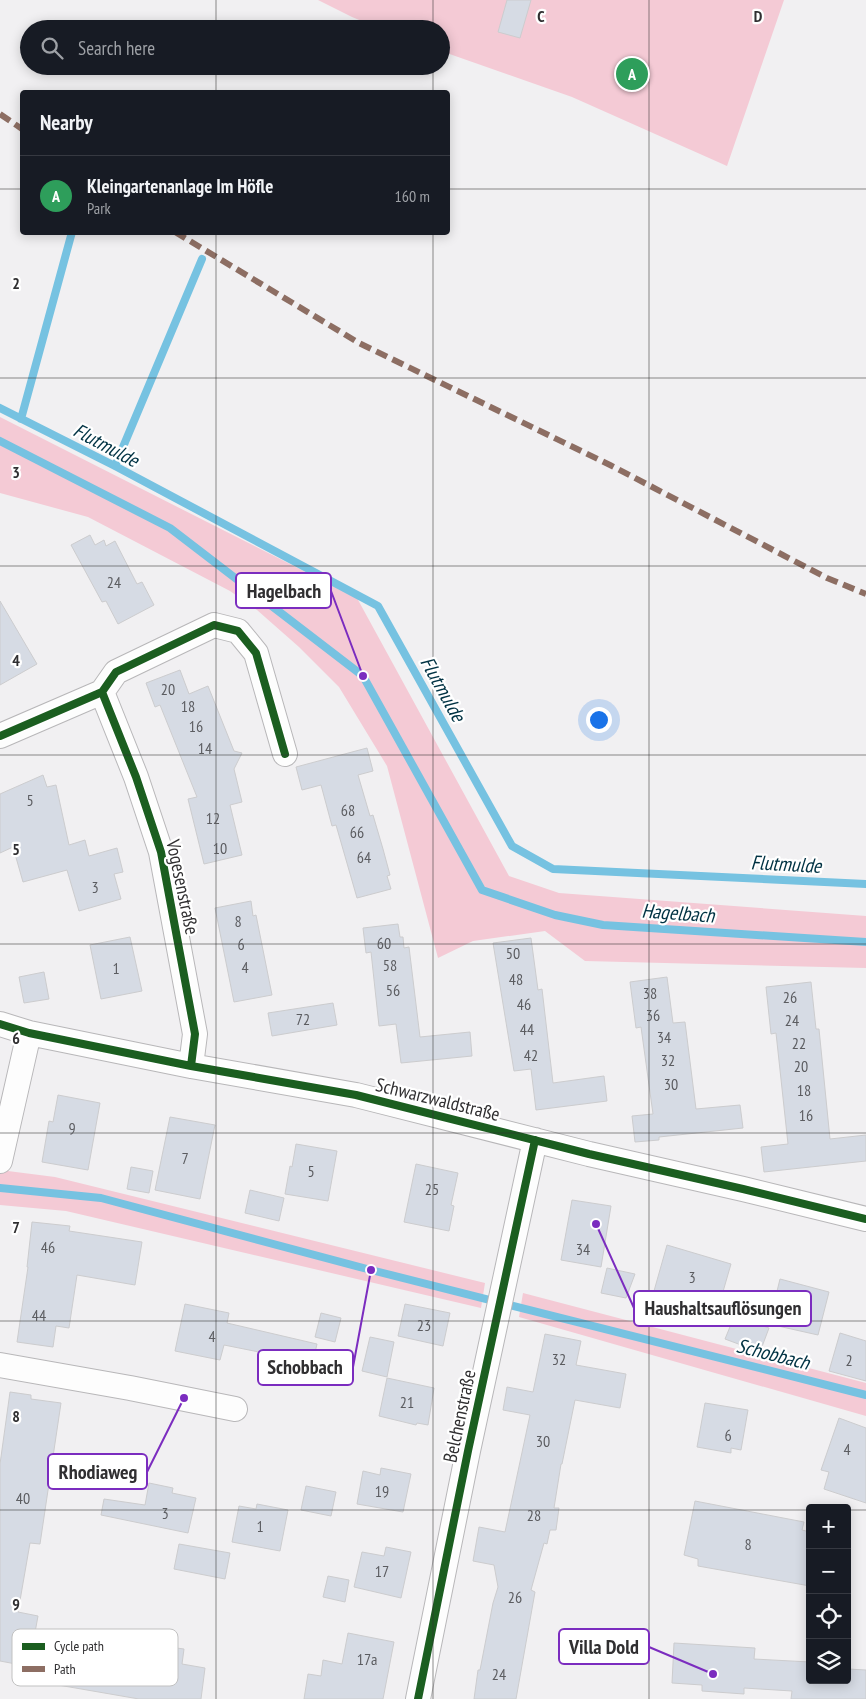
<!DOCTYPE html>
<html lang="en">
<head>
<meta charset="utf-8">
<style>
  :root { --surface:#171b24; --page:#242831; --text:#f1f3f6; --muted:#9ea1a6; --line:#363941; --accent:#747375 }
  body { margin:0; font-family:"PT Sans Narrow",sans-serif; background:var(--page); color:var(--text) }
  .controls { position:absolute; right:15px; bottom:15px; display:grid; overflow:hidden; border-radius:5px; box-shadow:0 2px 12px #0003 }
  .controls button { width:45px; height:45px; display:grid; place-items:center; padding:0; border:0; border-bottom:1px solid var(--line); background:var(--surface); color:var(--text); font:25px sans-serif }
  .you { position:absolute; left:598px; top:719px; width:18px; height:18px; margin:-12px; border:4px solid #fff; border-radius:50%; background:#1a73e8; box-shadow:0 0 0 8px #1a73e833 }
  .badge { display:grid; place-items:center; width:32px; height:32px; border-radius:50%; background:var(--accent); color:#fff; font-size:16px; font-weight:700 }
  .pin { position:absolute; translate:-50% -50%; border:2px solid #fff; box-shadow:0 1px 5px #0006 }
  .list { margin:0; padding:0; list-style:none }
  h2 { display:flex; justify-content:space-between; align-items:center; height:65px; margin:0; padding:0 20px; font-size:21px }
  h2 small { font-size:16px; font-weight:400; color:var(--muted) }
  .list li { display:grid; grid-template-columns:32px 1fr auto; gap:15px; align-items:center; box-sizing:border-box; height:80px; padding:0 20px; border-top:1px solid var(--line) }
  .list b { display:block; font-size:19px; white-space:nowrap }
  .list p { margin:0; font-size:16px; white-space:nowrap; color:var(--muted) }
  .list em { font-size:16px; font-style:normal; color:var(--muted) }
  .icon { flex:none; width:28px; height:28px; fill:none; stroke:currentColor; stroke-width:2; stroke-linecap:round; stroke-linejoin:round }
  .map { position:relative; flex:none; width:866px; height:1699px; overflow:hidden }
  .search { position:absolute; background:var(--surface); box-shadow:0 2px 12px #0003; left:20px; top:20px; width:430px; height:55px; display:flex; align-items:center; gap:12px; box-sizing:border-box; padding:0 18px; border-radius:28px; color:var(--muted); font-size:19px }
  .panel { position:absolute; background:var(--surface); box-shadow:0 2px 12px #0003; left:20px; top:90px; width:430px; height:145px; border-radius:5px }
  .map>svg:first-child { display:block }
</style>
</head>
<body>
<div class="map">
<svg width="866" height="1699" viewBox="0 0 866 1699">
  <rect width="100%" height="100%" fill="#f1f0f2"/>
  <path fill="#f4cad5" d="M318 0H784L727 166 572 97 441 51V29H381L352 17Z
    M0 417 357 598 509 876 559 893 866 916V968L585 961 545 931 473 941 438 958 387 766 339 687 299 647 257 610 230 591 88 517 0 493Z
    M0 1170 55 1177 485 1283 481 1308 66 1211 0 1205Z
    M523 1293 866 1383V1416L519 1317Z"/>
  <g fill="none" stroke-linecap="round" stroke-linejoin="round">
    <path stroke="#76c2e1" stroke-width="8" d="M0 408 115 466 378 606 512 846 553 869 866 884
      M21 419 72 232
      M0 441 170 528 363 676 482 890 555 915 603 925 866 942
      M115 466 202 259
      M0 1188 101 1198 371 1270 866 1395"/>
  </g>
  <path fill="#d6dbe4" stroke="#ccccce" d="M507 0H531L520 38 498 32Z
    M90 535 95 545 104 540 106 546 115 541 137 584 142 582 154 605 118 624 106 601 102 602 71 545Z
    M0 601 37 664 0 685Z
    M180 670 189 694 208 686 234 751 242 753 234 769 242 802 230 805 242 855 204 864 188 799 197 797 160 705 155 707 146 683Z
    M367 748 373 771 358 775 370 816 373 815 383 849 390 875 387 876 391 889 357 898 336 825 332 826 321 785 302 790 296 767Z
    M43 775 47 787 56 785 69 845 85 840 89 856 117 848 123 872 114 874 121 899 79 911 67 870 23 882 13 847 0 853V794Z
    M251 901 253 916 256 915 272 995 234 1002 215 908Z
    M398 924 400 937H403L404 948 409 947 420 1037 470 1032 472 1056 401 1063 396 1024 379 1026 371 952 366 953 363 928Z
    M130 937 142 991 101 999 90 945Z
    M531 938 538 990 542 989 553 1083 604 1076 607 1101 536 1110 531 1069 514 1071 493 943Z
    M44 972 49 999 24 1003 19 977Z
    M667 977 673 1023 685 1022 696 1109 740 1105 743 1128 659 1137V1140L635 1142 632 1116 653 1114 641 1027 636 1028 630 982Z
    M811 982 816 1029H819L830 1139 866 1135V1161L764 1172 761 1147 788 1144 776 1033 771 1034 766 987Z
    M333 1003 337 1025 272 1036 268 1013Z
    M58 1095 100 1103 88 1170 42 1162 49 1121 53 1122Z
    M170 1117 215 1125 200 1199 155 1190Z
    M296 1144 337 1151 328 1201 285 1194 290 1166 292 1167Z
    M416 1164 458 1173 451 1205 454 1206 449 1231 404 1222Z
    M131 1167 153 1171 149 1193 127 1189Z
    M250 1190 284 1198 279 1221 245 1213Z
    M572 1200 611 1206 601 1267 561 1260Z
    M32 1222 70 1226 69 1231 142 1242 135 1285 77 1275 69 1328 56 1326 53 1347 17 1342 28 1267H27Z
    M667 1245 731 1264 718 1309 654 1291Z
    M607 1268 635 1274 626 1298 601 1293Z
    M780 1279 829 1292 818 1335 769 1324Z
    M185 1304 229 1313 227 1323 317 1344 308 1383 259 1372 264 1353 224 1345 220 1360 175 1351Z
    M405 1304 450 1313 443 1346 398 1336Z
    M321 1313 341 1318 335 1342 315 1337Z
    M734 1317 769 1328 760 1352 725 1339Z
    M840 1333 866 1341V1381L829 1371Z
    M545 1334 581 1341 576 1365 626 1374 620 1408 575 1400 562 1464H561L554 1508H559L556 1530H550L547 1544 544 1543 531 1590 535 1592 516 1699H474L478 1670H480L493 1603 498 1587 494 1565 473 1561 479 1527 505 1532 530 1415 503 1410 507 1387 533 1392Z
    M370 1337 394 1342 387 1377 362 1371Z
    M387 1378 434 1388 428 1425 417 1423 416 1425 379 1416Z
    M10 1392 31 1395V1399L61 1403 40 1544 30 1543 18 1612 38 1616 34 1638 78 1646 77 1654 158 1668 161 1646 184 1649 182 1664 205 1668 201 1699H139L35 1681 37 1668 0 1661V1464Z
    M705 1403 748 1410 741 1450 731 1448V1453L697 1447Z
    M839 1418 866 1428V1503L824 1489 829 1472 821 1470Z
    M381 1468 411 1474 403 1512 357 1504 363 1471 380 1475Z
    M149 1483 173 1488 172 1493 196 1498 188 1533 101 1515 104 1499 145 1505Z
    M306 1486 336 1492 331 1516 301 1510Z
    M695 1501 804 1522 802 1530 810 1532V1586L698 1566V1559L684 1555Z
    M257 1504 288 1510 280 1551 232 1542 239 1506 256 1509Z
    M179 1544 230 1553 225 1579 174 1569Z
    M386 1547 411 1552 401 1598 354 1587 362 1552 384 1556Z
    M328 1576 349 1580 345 1602 323 1597Z
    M348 1633 394 1642 383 1699H304L308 1674 321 1676 323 1660 342 1664Z
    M674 1643 755 1648 754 1659 810 1662V1680H847V1664H848V1669L866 1670V1699H791L792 1691 744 1688V1694L702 1691V1685L672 1683Z"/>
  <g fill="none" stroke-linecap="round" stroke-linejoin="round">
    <defs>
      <path id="street" d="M102 692 136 777 161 852 195 1034 191 1066
        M0 736 102 692 116 672 214 625 238 631 256 653 285 754
        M0 1024 29 1033 191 1066 356 1095 589 1154 743 1189 866 1219
        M0 1161 29 1033
        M0 1365 130 1388 235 1409
        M418 1699 468 1451 535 1140"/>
    </defs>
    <use href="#street" stroke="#b8b7b9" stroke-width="26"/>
    <use href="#street" stroke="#fdfdfd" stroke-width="24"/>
    <path stroke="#8d6e63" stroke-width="6" stroke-dasharray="12 6" stroke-linecap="butt" d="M0 114 22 129
      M175 232 359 343 610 465 827 578 866 594"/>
    <defs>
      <path id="cycleway" d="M102 692 136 777 161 852 195 1034 191 1066
        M0 736 102 692 116 672 214 625 238 631 256 653 285 754
        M0 1024 29 1033 191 1066 356 1095 589 1154 743 1189 866 1219
        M418 1699 468 1451 535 1140"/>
    </defs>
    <use href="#cycleway" stroke="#fff" stroke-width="11"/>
    <use href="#cycleway" stroke="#1b5e20" stroke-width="8"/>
  </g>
  <path fill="none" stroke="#302f31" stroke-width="1" stroke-opacity="0.55" d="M216 0V29M433 0V29M649 0V1699M216 66V92M433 66V92M0 189H22M448 189H866M216 232V1699M433 232V1699M0 378H866M0 566H866M0 755H866M0 944H866M0 1133H866M0 1321H866M0 1510H810M847 1510H866"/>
  <g text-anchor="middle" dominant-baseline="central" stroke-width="4.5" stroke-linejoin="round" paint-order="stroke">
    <g font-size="16" fill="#5b5c60">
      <text x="114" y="582">24</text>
      <text x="168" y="689">20</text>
      <text x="188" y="706">18</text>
      <text x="196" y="726">16</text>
      <text x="205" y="748">14</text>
      <text x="30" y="800">5</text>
      <text x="348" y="810">68</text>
      <text x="213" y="818">12</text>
      <text x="357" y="832">66</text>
      <text x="220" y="848">10</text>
      <text x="364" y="857">64</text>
      <text x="95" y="887">3</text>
      <text x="238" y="921">8</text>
      <text x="384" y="943">60</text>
      <text x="241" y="944">6</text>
      <text x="513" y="953">50</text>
      <text x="390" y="965">58</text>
      <text x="245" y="967">4</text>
      <text x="116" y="968">1</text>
      <text x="516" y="979">48</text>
      <text x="393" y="990">56</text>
      <text x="650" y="993">38</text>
      <text x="790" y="997">26</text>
      <text x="524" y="1004">46</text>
      <text x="653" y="1015">36</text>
      <text x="303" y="1019">72</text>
      <text x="792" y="1020">24</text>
      <text x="527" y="1029">44</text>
      <text x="664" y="1037">34</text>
      <text x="799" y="1043">22</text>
      <text x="531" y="1055">42</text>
      <text x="668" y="1060">32</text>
      <text x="801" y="1066">20</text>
      <text x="671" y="1084">30</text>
      <text x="804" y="1090">18</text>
      <text x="806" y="1115">16</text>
      <text x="72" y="1128">9</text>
      <text x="185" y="1158">7</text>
      <text x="311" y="1171">5</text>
      <text x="432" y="1189">25</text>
      <text x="48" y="1247">46</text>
      <text x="583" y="1249">34</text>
      <text x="692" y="1277">3</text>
      <text x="39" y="1315">44</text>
      <text x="424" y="1325">23</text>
      <text x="212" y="1336">4</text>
      <text x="559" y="1359">32</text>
      <text x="849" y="1360">2</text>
      <text x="407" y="1402">21</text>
      <text x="728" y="1435">6</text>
      <text x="543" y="1441">30</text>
      <text x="847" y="1449">4</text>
      <text x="382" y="1491">19</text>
      <text x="23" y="1498">40</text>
      <text x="165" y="1513">3</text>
      <text x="534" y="1515">28</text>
      <text x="260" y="1526">1</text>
      <text x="748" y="1544">8</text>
      <text x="382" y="1571">17</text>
      <text x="515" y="1597">26</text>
      <text x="367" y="1659">17a</text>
      <text x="499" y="1674">24</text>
    </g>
    <g font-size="19" fill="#302f31" stroke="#fff">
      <text transform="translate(183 887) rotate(78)">Vogesenstraße</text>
      <text transform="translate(438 1099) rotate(14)">Schwarzwaldstraße</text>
      <text transform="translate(459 1416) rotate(-78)">Belchenstraße</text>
    </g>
    <g font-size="20" font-style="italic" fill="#003243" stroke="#fff">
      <text transform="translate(106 445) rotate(28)">Flutmulde</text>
      <text transform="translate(443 689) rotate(61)">Flutmulde</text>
      <text transform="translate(786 864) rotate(3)">Flutmulde</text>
      <text transform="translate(678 913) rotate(4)">Hagelbach</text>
      <text transform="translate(773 1354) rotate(14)">Schobbach</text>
    </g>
  </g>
  <rect x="12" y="1629" width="166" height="57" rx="8" fill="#fff" stroke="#c1c1c1" stroke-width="1"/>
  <rect x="22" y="1643" width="23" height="7" fill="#1b5e20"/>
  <rect x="22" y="1666" width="23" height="6" fill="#8d6e63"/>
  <g font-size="14" fill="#302f31">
    <text x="54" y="1651">Cycle path</text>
    <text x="54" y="1674">Path</text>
  </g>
  <g font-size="16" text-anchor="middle" font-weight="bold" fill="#302f31" stroke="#fff" stroke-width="4.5" stroke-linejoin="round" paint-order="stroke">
    <text x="541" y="22">C</text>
    <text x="758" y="22">D</text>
    <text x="16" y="289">2</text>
    <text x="16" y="478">3</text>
    <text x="16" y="666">4</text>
    <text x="16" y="855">5</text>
    <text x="16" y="1044">6</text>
    <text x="16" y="1233">7</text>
    <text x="16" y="1422">8</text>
    <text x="16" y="1610">9</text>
  </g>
  <path fill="none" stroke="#7b2cbf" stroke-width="2" d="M363 676L331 591M596 1224L634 1308M371 1270L353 1367M184 1398L147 1472M713 1674L649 1647"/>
  <g fill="#7b2cbf" stroke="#fff" stroke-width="2">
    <circle cx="363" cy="676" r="5"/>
    <circle cx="596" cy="1224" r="5"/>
    <circle cx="371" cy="1270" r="5"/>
    <circle cx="184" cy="1398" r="5"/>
    <circle cx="713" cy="1674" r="5"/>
  </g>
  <g fill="#fff" stroke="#7b2cbf" stroke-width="2">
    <rect x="236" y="573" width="95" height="35" rx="5"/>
    <rect x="634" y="1291" width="177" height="35" rx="5"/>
    <rect x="258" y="1350" width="95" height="35" rx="5"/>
    <rect x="48" y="1454" width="99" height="35" rx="5"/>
    <rect x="559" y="1629" width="90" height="35" rx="5"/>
  </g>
  <g font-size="20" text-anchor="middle" font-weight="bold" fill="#302f31">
    <text x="284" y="598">Hagelbach</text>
    <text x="723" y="1315">Haushaltsauflösungen</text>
    <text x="305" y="1374">Schobbach</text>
    <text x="98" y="1479">Rhodiaweg</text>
    <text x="604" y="1654">Villa Dold</text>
  </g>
</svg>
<div class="controls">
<button>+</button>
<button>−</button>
<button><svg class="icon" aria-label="locate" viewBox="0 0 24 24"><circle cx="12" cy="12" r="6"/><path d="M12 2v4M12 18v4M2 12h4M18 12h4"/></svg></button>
<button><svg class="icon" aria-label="layers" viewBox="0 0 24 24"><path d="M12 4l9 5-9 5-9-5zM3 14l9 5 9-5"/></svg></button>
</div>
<div class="you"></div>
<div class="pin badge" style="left:632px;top:74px;background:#2e9e5b">A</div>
<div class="search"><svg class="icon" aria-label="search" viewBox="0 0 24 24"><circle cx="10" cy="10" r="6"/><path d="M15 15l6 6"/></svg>Search here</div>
<section class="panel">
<h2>Nearby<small></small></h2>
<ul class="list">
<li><span class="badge" style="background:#2e9e5b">A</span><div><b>Kleingartenanlage Im Höfle</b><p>Park</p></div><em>160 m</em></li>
</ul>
</section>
</div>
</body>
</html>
